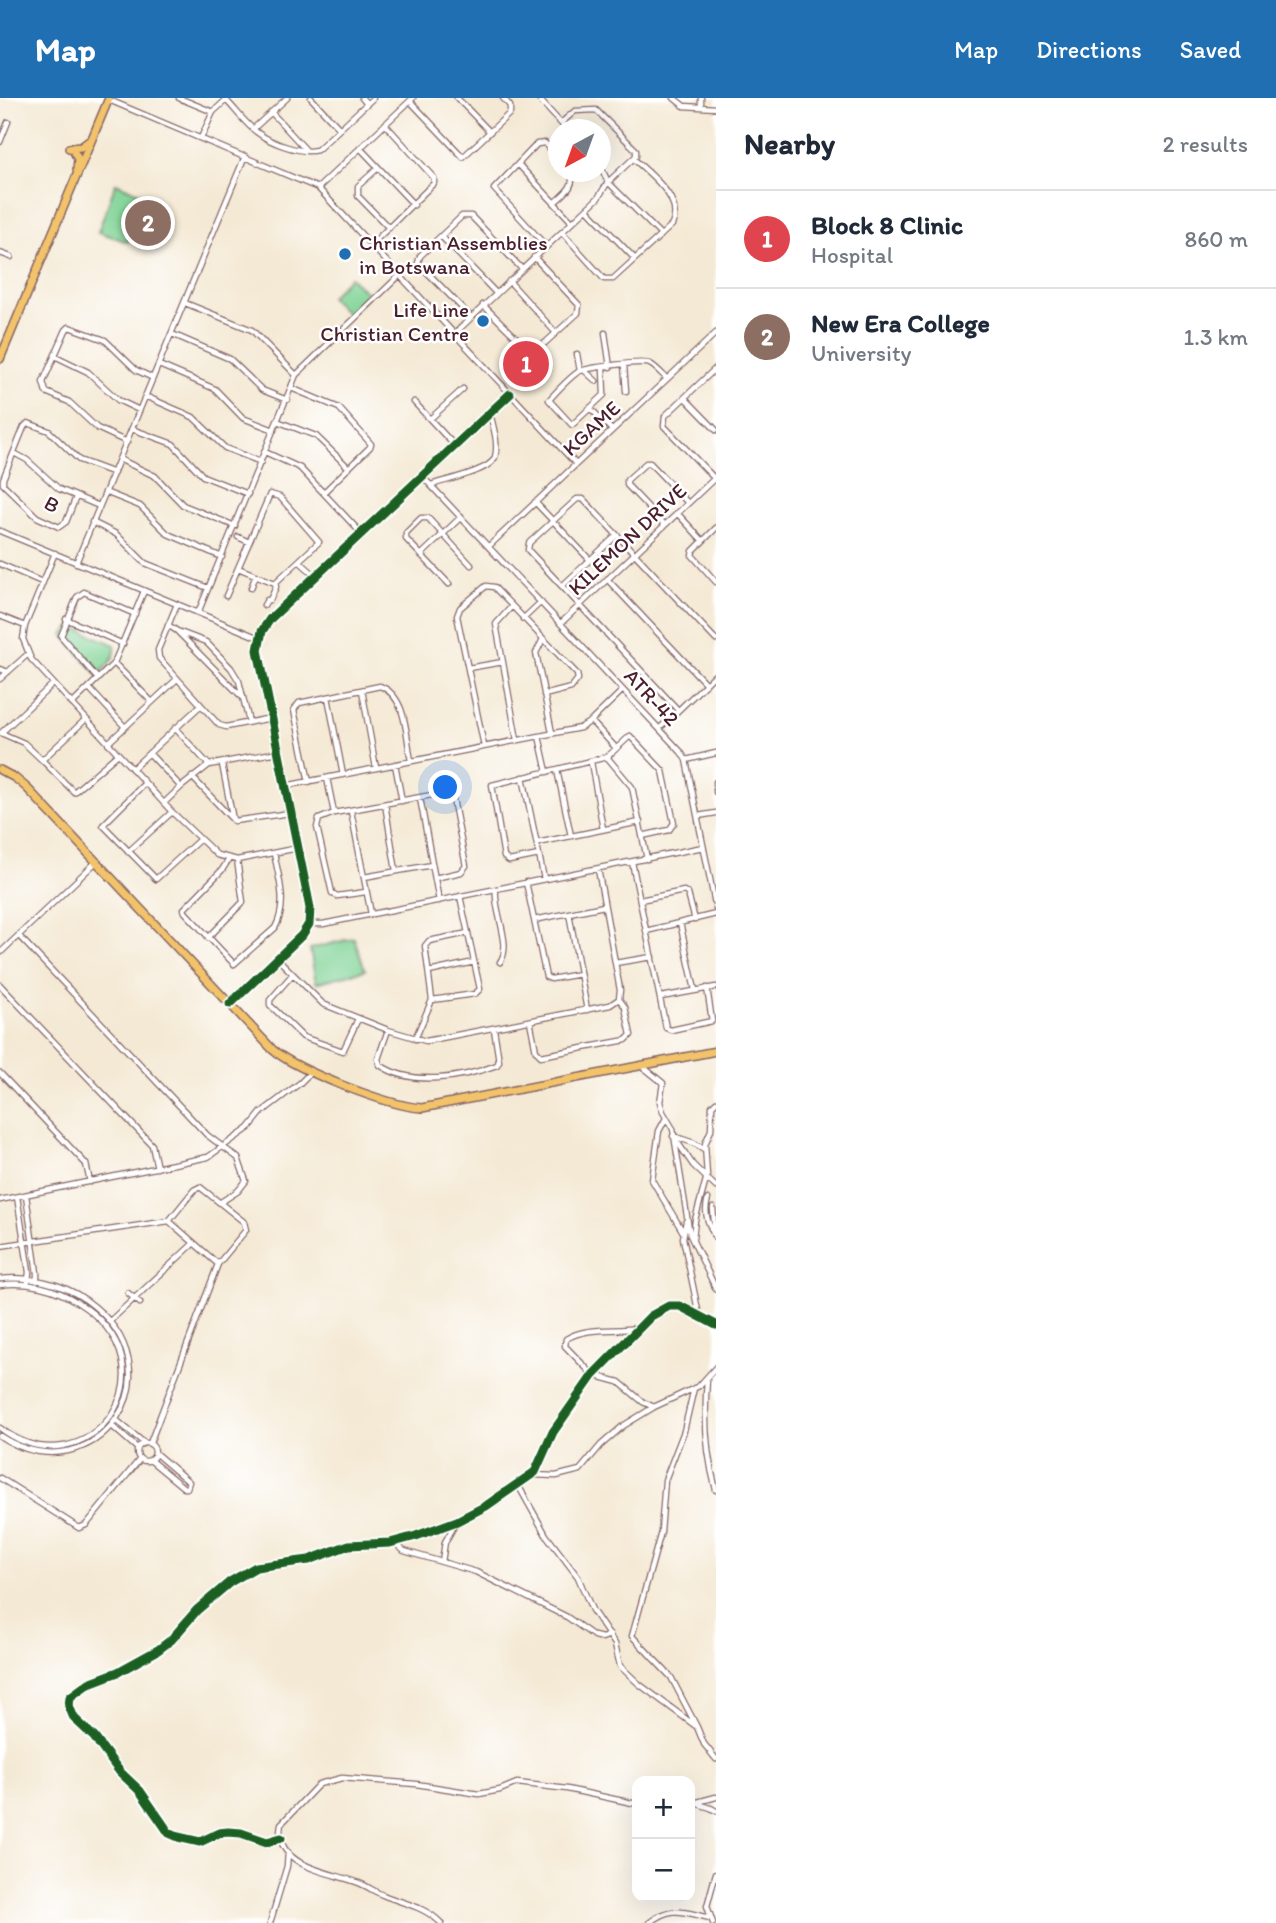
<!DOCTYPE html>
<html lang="en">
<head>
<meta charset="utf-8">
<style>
  :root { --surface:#fff; --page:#f2f2f3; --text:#1f2937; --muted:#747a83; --line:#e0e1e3; --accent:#1f6fb2 }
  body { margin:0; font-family:Itim,sans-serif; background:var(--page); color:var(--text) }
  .controls { position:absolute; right:21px; bottom:21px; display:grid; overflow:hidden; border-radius:14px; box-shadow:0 7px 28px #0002 }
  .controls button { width:63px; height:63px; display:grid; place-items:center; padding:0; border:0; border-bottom:2px solid var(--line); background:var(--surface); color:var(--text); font:35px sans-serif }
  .compass { position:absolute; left:548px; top:21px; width:63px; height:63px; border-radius:50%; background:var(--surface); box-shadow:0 7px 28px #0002; rotate:221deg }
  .you { position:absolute; left:446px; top:690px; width:24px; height:24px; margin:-18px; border:5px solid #fff; border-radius:50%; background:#1a73e8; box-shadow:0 0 0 10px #1a73e833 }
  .badge { display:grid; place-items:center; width:46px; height:46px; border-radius:50%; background:var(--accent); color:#fff; font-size:23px; font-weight:700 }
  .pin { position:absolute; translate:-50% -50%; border:4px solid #fff; box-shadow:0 2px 7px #0006 }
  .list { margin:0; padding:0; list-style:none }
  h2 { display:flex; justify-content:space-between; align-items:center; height:91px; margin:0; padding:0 28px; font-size:30px }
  h2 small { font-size:23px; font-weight:400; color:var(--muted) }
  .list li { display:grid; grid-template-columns:46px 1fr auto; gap:21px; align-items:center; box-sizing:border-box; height:98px; padding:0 28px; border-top:2px solid var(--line) }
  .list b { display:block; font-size:26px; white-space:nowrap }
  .list p { margin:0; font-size:23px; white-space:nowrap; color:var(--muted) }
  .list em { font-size:23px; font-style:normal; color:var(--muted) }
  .map { position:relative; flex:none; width:716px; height:1825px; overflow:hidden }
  header { display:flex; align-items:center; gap:42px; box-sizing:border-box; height:98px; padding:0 35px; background:var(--accent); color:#fff }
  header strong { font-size:33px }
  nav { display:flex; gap:38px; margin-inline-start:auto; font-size:24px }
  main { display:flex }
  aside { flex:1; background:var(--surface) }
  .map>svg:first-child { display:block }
</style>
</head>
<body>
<header>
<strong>Map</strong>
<nav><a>Map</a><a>Directions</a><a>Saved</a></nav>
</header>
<main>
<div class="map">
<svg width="716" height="1825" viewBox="0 0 716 1825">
  <rect width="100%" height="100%" fill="#fff"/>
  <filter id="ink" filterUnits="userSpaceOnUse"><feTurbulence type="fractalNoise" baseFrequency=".0143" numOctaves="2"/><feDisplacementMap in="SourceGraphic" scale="14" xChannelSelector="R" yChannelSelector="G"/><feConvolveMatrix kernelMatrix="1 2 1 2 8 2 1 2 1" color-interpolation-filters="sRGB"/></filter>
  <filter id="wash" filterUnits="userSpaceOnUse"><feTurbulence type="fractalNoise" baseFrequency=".00686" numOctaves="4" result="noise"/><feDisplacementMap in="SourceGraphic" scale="28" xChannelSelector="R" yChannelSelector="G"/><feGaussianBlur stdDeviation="1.57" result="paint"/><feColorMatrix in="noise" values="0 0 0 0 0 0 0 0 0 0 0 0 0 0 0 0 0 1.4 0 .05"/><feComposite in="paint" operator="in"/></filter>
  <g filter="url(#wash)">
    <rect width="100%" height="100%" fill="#f4e9d4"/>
    <path fill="#7fd395" stroke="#647960" stroke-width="2" d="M116 85 146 98 128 144 98 134Z
      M350 179 369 197 348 217 330 199Z
      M71 528 115 547C117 561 106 569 98 577L66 541 64 537Z
      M354 840 365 872 316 885 310 851Z"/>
  </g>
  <g filter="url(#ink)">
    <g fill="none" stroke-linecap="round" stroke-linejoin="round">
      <defs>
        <path id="minor" d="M179 0 213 14
          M311 0 340 31
          M362 0 367 6
          M457 0 490 34
          M538 0 567 32
          M674 0 684 8 716 10
          M109 2 318 90 576 366
          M226 2C236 12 246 27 258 35 271 45 301 56 317 52L373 0
          M410 3 463 59 510 15V8L503 0
          M701 9V0
          M271 14 307 53
          M561 25 575 13 596 12 636 52V58L608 84 661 137
          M253 31 287 0
          M201 40 213 14 227 1
          M0 44 8 24
          M360 50 414 107
          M518 66 572 124
          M378 70 358 88V98L389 130
          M318 90 413 0
          M555 104C565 95 576 88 571 74
          M587 111 635 161
          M562 134 604 181H613L672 127C684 100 651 78 634 61
          M441 138 496 195
          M371 147 434 85V80L385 26
          M546 148 494 91 537 46 545 45 558 59
          M0 155 11 159
          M509 183 556 235
          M185 205 252 232 296 277
          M483 207 531 254H535L578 215 579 207 534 159
          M471 219 418 165 420 158 462 118H471L522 171
          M605 235 610 269
          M172 236 230 261 262 292 287 302
          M454 236 598 100 608 84 600 67
          M577 256 580 273
          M55 258 88 274 118 302 139 312
          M159 267 215 291 243 320 274 332
          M624 267 626 293
          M603 270 604 297 572 327 549 302C557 293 568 281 578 274 585 270 643 262 650 266 656 269 662 276 667 281
          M585 273 596 283
          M291 290 339 310 371 346 370 349 324 394
          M145 298 193 319 225 350 261 364
          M685 300 716 332
          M414 304 454 347
          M591 311 612 332
          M430 321 463 291
          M277 323 316 338 348 369
          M132 331 173 346 203 378 248 396
          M127 344 97 330 69 304 46 294 43 284 66 232 69 229 105 242 136 272 153 280
          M265 354 300 370 361 435
          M14 355 27 362 59 391 99 408
          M119 361 155 378 183 407 235 428
          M422 378 681 654 686 662 716 811
          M715 381 664 328 665 318 716 270
          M431 387C445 382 491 373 495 359 499 346 493 328 490 315
          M105 394 140 408 168 436 222 459
          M270 396 280 399 319 444 275 485 238 470Z
          M76 399 66 424 59 429 37 419 3 386V381L24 329 28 325 49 333 79 362 114 375
          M535 404 590 462
          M677 415 703 443
          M92 424 116 436 145 465 208 490
          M665 427 627 387V382L646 365H650L688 405
          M716 430 693 453 692 457 716 484
          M0 433 259 540
          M238 439 249 444
          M489 448 716 235
          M55 455 25 528 23 541 31 561 172 714 217 757 237 762 298 750
          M421 457 461 419
          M299 463 316 478
          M76 465 245 58
          M0 466 42 484
          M607 481 706 586
          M449 486 406 441V435L421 420H428L471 467
          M562 488 617 437
          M251 490 256 477
          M226 498 238 470
          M177 506 158 552 159 560 219 627 226 629 271 620
          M264 507 267 502H270L276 489 275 485
          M512 508 496 526 517 642
          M198 515 296 277 400 177
          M0 518 25 528
          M66 521 123 546
          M523 521 541 504
          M561 525 716 379
          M168 527 177 533 206 544 231 570 239 583 249 624
          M178 534 241 598
          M543 541 536 555 552 635
          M114 565 152 604
          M468 570 503 564
          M0 571 8 574
          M0 581 28 556
          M98 581 61 538 77 499 84 494 135 516
          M89 590 125 629
          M362 592 376 670
          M328 599 343 677
          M72 606 114 565 144 493
          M678 612 528 452 529 445 577 401H583L716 542
          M86 621 42 662 74 694 118 656
          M591 623 616 650
          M175 630 209 667
          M660 630 716 576
          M539 638 547 674
          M108 645 177 581
          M484 648 457 518 460 510 486 488 494 489 577 576 578 581 571 590 544 597
          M149 655 181 689 164 705
          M607 659 632 689 647 761
          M42 662 24 645 1 635 53 586
          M686 662 716 655
          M591 664 603 731
          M222 666 233 722
          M395 666 402 703
          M132 671 201 607
          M557 672 571 738
          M192 679 234 723 290 715
          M523 679 544 781
          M327 680 334 715
          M309 684 294 612 299 605 380 588C407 598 406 638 411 663
          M716 684V694
          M145 685 103 727 156 781 199 742
          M285 688 580 630 591 623 623 592
          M181 689 209 667 278 654
          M420 700 439 803
          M385 706 396 773
          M351 713 371 816
          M698 718 716 715
          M537 745 640 724
          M128 754 172 714
          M539 757 509 763 504 759 492 687 607 659 630 638 663 673 674 725 669 732 642 738
          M229 761 222 772 184 811 185 814 234 866 275 830C288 806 279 781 274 755
          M632 764 666 930 671 932 712 923 707 890
          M364 779 432 767
          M526 784 546 879 551 881 580 876
          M496 791C493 813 513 847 500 864
          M366 794 337 798 332 795 317 729 319 721 334 715 448 694 452 696 466 768 461 774 435 780
          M640 802 684 793 688 796 695 822
          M569 815 587 912
          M534 822 604 808
          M680 825 695 892
          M309 826H323L703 749
          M646 833 716 816
          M19 838 207 1037 238 1060 246 1083 238 1093 221 1104
          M208 840 243 804 237 762
          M0 855 96 764
          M278 861 323 906 388 932 426 943 610 907 619 901 620 892 598 771
          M615 865 652 859
          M429 874 474 864
          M292 877 270 902V907L303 939 343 953 358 921
          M0 887 152 1047 157 1070
          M661 899 716 889
          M432 902 475 896 480 891 460 798
          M230 906 302 837 309 826 310 810 258 552 262 533 270 521 510 296
          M530 923 536 953 541 958 626 942 631 937 625 909 619 901
          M388 932 378 961 380 967C412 989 463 980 497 967L499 963 494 931
          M415 941 432 902 425 848 429 843 468 835
          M642 968 663 985 660 1004 663 1014 673 1031 690 1137 716 1191
          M0 975 86 1066 90 1084
          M666 1020 659 1033 652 1082 683 1134
          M673 1038 694 1045 704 1051
          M676 1042 693 1067 716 1089
          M26 1097 37 1175V1183
          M17 1099 29 1174 28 1183
          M708 1101C703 1116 709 1127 716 1141
          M0 1102 208 1059 249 1030 262 1014 300 985 311 974
          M713 1110 715 1137
          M169 1123 218 1166
          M686 1123 683 1140 699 1217
          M693 1141 695 1122 707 1078 705 1046 711 1032 712 1008 716 1004
          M0 1148 169 1123 194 1092 200 1089 244 1124 246 1132 218 1166 150 1345
          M0 1181C30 1178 62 1185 86 1202 187 1274 95 1400 0 1338
          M0 1187C27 1183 55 1190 77 1204 183 1270 88 1397 0 1330
          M128 1195 140 1205
          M110 1223 194 1145
          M638 1230C614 1234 588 1228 566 1241L565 1248 593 1277 619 1284 643 1304 654 1309
          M707 1282C704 1319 706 1356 716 1392
          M694 1290 684 1333 665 1382 661 1434 632 1538 671 1579 697 1629
          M115 1321 143 1344
          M112 1328 137 1350
          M137 1354a9 9 0 1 1 18 0a9 9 0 1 1-18 0Z
          M150 1362 184 1390H187L189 1384 155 1355
          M532 1377 556 1378 580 1372 601 1347 623 1328 654 1309 699 1288 716 1269
          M0 1380 79 1430 86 1427 140 1361
          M518 1387 546 1437 578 1479 592 1512 615 1546 620 1568 639 1586 697 1629 704 1646 716 1661
          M394 1444 404 1453 476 1474 567 1519 594 1538 602 1540 610 1537
          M442 1464 445 1444 457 1423
          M690 1706 716 1699
          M698 1706 711 1710 716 1713
          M281 1740 267 1744 241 1735 228 1734 219 1735 200 1744 178 1739 169 1735 140 1693 120 1674 94 1639 74 1620 69 1608 70 1599 89 1585 118 1574 158 1552 171 1542 197 1512 230 1484 256 1469 309 1462 349 1447 390 1445 416 1438 457 1423 486 1408 535 1374 553 1334 593 1277 651 1218 669 1208H680L716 1227
          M270 1825 287 1768 288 1754
          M441 1825C424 1808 404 1806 383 1797 375 1794 367 1788 359 1785 333 1774 272 1770 281 1726L319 1686 342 1680 416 1686 479 1696 500 1692 517 1685 567 1691 637 1706
          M649 1825C672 1806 686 1815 710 1820
          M713 1825 707 1808 716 1775"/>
        <path id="major" d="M69 50 81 49 89 43
          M73 52 78 61 77 72
          M0 261 109 0
          M0 672 15 680 27 690 273 952C299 973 388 1008 422 1010L716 953"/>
      </defs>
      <use href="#minor" stroke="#866666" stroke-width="7"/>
      <use href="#major" stroke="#866666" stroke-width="10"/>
      <use href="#minor" stroke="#fff" stroke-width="4.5"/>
      <use href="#major" stroke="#f2c36a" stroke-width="7"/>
      <defs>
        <path id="cycleway" d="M230 906 302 837 309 826 310 810 258 552 262 533 270 521 510 296
          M281 1740 267 1744 241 1735 228 1734 219 1735 200 1744 178 1739 169 1735 140 1693 120 1674 94 1639 74 1620 69 1608 70 1599 89 1585 118 1574 158 1552 171 1542 197 1512 230 1484 256 1469 309 1462 349 1447 390 1445 416 1438 457 1423 486 1408 535 1374 553 1334 593 1277 651 1218 669 1208H680L716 1227"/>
      </defs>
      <use href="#cycleway" stroke="#fff" stroke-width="13"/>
      <use href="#cycleway" stroke="#1b5e20" stroke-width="9"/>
    </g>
  </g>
  <g fill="#1f6fb2" stroke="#fff" stroke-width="2.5">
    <circle cx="345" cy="156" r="7"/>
    <circle cx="483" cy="223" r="7"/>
  </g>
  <g text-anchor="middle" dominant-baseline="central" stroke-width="5" stroke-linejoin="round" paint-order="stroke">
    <g font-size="21" fill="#4a1f2b" stroke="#fff" text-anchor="start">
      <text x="359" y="144">Christian Assemblies<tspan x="359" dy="24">in Botswana</tspan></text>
      <text x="469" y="211" text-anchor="end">Life Line<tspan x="469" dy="24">Christian Centre</tspan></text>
    </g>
    <g font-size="21" fill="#4a1f2b" stroke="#fff">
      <text transform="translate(591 330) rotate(-43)">KGAME</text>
      <text transform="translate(52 406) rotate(30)">B</text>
      <text transform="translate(627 441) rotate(-43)">KILEMON DRIVE</text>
      <text transform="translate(652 599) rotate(47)">ATR-42</text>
    </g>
  </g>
</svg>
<div class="controls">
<button>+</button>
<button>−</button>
</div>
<svg class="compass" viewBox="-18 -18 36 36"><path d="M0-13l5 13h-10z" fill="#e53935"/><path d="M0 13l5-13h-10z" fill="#747a83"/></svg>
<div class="you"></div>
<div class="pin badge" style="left:526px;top:266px;background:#e0444e">1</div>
<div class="pin badge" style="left:148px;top:125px;background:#8d6e63">2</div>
</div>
<aside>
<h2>Nearby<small>2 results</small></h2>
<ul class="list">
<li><span class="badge" style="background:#e0444e">1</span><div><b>Block 8 Clinic</b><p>Hospital</p></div><em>860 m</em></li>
<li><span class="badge" style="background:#8d6e63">2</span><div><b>New Era College</b><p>University</p></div><em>1.3 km</em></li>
</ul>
</aside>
</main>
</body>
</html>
